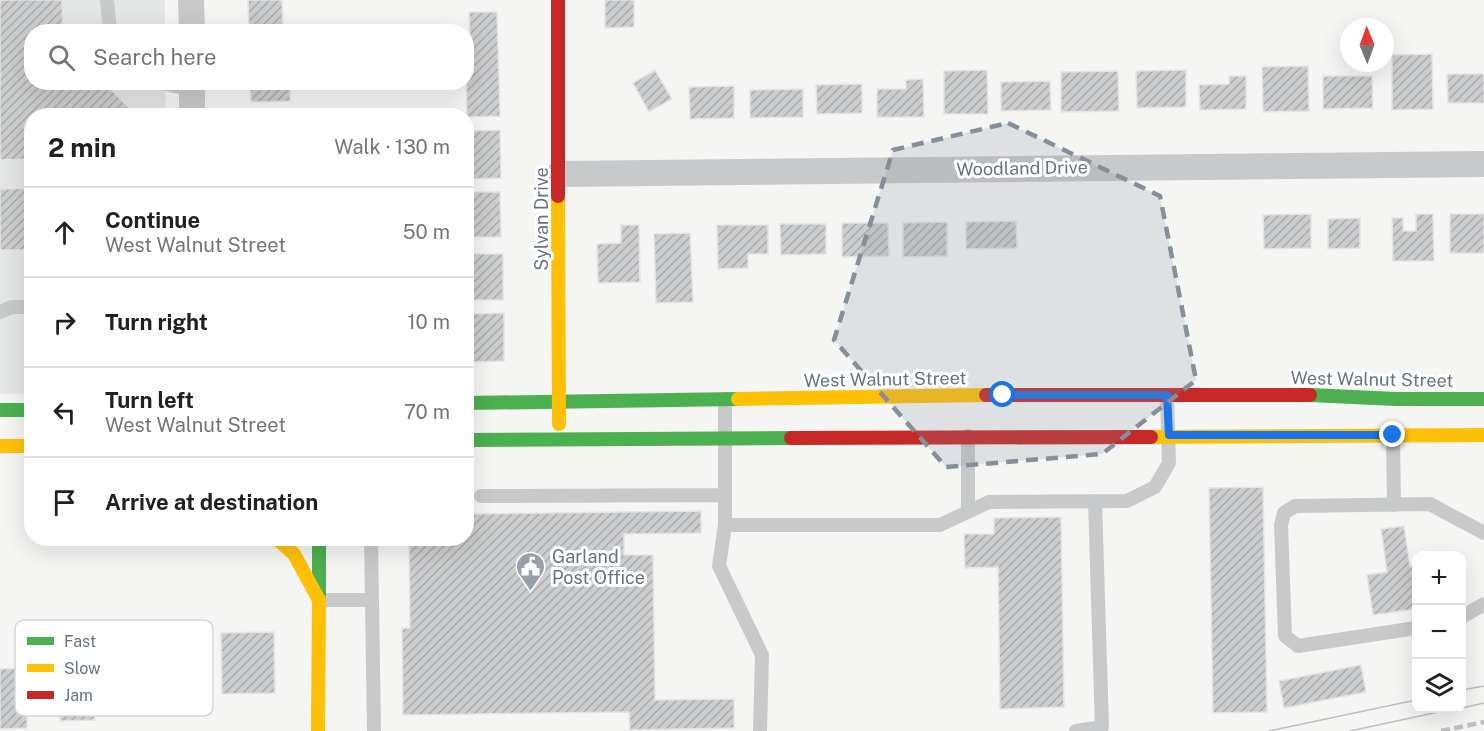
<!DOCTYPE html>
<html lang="en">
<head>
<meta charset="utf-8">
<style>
  :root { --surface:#fff; --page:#f2f2f2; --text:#202124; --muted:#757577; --line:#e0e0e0 }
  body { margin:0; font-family:"Public Sans",sans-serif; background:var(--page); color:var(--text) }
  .controls { position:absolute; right:18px; bottom:18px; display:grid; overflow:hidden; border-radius:12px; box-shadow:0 6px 24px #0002 }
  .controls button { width:54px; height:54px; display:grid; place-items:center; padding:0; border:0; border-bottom:2px solid var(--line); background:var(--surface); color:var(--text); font:30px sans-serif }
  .compass { position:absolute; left:1340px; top:18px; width:54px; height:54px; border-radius:50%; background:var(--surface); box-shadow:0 6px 24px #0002; rotate:359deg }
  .stop { position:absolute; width:18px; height:18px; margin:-14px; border:4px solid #1a73e8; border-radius:50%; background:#fff }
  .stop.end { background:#1a73e8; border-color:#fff; box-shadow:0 2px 6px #0008 }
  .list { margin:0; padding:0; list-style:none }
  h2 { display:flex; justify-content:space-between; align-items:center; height:78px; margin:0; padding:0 24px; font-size:26px }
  h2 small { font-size:20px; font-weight:400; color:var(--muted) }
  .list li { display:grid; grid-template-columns:39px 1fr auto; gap:18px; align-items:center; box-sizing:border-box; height:90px; padding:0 24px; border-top:2px solid var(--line) }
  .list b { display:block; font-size:22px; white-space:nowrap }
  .list p { margin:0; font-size:20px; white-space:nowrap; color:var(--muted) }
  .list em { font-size:20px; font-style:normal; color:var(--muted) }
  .icon { flex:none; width:33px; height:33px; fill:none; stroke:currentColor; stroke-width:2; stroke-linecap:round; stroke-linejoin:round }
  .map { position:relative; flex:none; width:1484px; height:731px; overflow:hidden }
  .search { position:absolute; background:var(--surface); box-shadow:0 6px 24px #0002; left:24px; top:24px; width:450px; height:66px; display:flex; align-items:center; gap:15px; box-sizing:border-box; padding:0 21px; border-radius:24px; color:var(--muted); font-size:22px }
  .panel { position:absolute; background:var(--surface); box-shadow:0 6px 24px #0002; left:24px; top:108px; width:450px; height:438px; border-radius:24px }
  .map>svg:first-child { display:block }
</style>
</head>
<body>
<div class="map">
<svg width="1484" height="731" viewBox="0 0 1484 731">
  <defs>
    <pattern id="building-hatch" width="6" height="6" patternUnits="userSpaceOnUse" patternTransform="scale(1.5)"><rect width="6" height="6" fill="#cccdce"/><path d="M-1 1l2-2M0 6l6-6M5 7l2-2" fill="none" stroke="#aaabac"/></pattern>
  </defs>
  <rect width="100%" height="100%" fill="#f5f5f4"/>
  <path fill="#e5e7e6" d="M0 0H165V31L32 32V82L165 83 166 115 32 116 31 394H0Z"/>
  <path fill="url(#building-hatch)" stroke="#e4e4e4" stroke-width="1.5" d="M0 0H62L63 32H32V82H104L136 115 32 116V159L0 160Z
    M248 0H282L283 32H249Z
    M605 0H634V27L605 28Z
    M469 12H497L500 116 467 117 466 65H471Z
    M1432 54 1433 109 1392 110V55Z
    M1308 66 1309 111 1263 112 1262 67Z
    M655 70 672 99 649 112 633 83Z
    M987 70 988 114H944V71Z
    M1186 70V107L1137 108 1136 71Z
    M1118 71 1119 111 1061 112V72Z
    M1447 74H1484V103H1448Z
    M1229 76H1246V109L1200 110 1199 85 1229 84Z
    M1323 76H1372L1373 108 1323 109Z
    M923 79 924 117H877V89H906V80Z
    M1050 81 1051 110 1001 111V82Z
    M250 82H290V101L251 102Z
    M862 84V113L817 114 816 85Z
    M734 86V118L690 119 689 87Z
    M803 89V117L750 118V90Z
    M500 130 501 178 470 179V131Z
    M32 188V250H0V189Z
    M466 192H500L501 237H466Z
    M1311 214V248L1264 249 1263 215Z
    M1416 214H1433L1434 261H1393L1392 218H1403V231H1416Z
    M1450 214H1484V253H1450Z
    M1360 218V248L1328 249V219Z
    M1016 221 1017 248 966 249V222Z
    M947 222V256L903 257V223Z
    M842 223H888L889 256 842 257Z
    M780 224H826V254L781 255Z
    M621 225H639L640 282 598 283 597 244 621 243Z
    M717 225H768V254H748V268L718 269Z
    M690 233 693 302 656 303 654 234Z
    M470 254H503V300H471Z
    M504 313V361L471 362 470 314Z
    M1263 487 1267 712 1213 713 1209 488Z
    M701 511V533L624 534V555H653L655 700 734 699V728L630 730 629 712 403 715 402 628H410L409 538H466V522H470V514Z
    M1061 517 1064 707 1000 709 998 567 965 568 964 534H994V518Z
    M1404 526 1410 566 1416 565V609L1373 615 1367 575 1387 572 1381 529Z
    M274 632 275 693 222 694 221 633Z
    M94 658 95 720 60 721 59 659Z
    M1361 665 1366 692 1284 708 1279 681Z
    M38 668 39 704H27V728L0 729V669Z"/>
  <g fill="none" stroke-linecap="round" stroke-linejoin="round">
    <path stroke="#c8c9ca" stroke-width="14" d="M107 0 110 32
      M159 82 192 90
      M0 312 12 307H32
      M725 399V525H940L989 502 1127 501 1155 487 1169 463 1167 395
      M1393 435 1394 505
      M968 436V512
      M481 496 725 495
      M725 525 719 566 762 655 760 731
      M371 538 374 731
      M319 600H372
      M1462 617 1484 604
      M1416 628 1298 646 1285 636 1281 525 1284 513 1295 506 1430 504 1484 533
      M1076 731 1102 727 1095 501"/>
    <path stroke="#c8c9ca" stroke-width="26" d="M191 0 192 32
      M192 82V116
      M559 174 1484 164"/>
    <path stroke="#4caf50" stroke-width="14" d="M1310 395 1396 399H1484
      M466 403 738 399
      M0 410H32
      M466 440 791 438
      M319 538V595"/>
    <path stroke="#ffc107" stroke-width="14" d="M558 196 559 424
      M738 399 986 395
      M1151 437 1484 435
      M0 446H32
      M276 538 294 554 319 600 318 731"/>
    <path stroke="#c62828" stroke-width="14" d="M558 0V196
      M986 395H1310
      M791 438 1151 437"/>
    <path stroke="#bfbfc0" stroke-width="1.5" d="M1462 690 1484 686
      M1462 708 1484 703
      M1269 731 1416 700
      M1350 731 1457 708"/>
    <path stroke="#bfbfc0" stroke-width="4.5" stroke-dasharray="9 4.5" stroke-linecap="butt" d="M1441 731 1484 722"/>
  </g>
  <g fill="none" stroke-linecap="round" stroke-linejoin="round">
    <path stroke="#1a73e8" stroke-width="8" d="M1003 395H1167L1169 435H1393"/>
  </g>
  <path fill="#868e99" fill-opacity="0.2" stroke="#868e99" stroke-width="4.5" stroke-dasharray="12 8" stroke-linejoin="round" d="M1008 123 1160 196 1196 380 1102 454 946 467 834 340 893 150Z"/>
  <defs>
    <symbol id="civic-pin" viewBox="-11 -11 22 30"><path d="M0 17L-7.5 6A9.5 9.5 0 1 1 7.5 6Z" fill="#9aa0a9" stroke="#fff"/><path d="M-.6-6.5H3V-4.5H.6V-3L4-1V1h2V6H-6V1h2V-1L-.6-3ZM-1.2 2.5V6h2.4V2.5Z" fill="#fff"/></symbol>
  </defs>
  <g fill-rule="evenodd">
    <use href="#civic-pin" x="514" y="550" width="33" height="45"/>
  </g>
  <g text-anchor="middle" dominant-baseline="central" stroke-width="6" stroke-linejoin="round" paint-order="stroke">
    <g font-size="18" fill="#697380" stroke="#fff">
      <text transform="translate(1022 168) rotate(-1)">Woodland Drive</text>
      <text transform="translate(541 219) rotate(-90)">Sylvan Drive</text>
      <text transform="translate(885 379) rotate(-1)">West Walnut Street</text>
      <text transform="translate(1372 379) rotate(1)">West Walnut Street</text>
    </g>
    <g font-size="18" fill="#697380" stroke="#fff" text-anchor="start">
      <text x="552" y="556">Garland<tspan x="552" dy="21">Post Office</tspan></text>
    </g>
  </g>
  <rect x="15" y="620" width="198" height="96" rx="9" fill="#fff" stroke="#d2d5d9" stroke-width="1.5"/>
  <rect x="27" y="637" width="27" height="8" fill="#4caf50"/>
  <rect x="27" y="664" width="27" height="8" fill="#ffc107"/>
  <rect x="27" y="691" width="27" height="8" fill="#c62828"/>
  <g font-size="16" fill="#697380">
    <text x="64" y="647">Fast</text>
    <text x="64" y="674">Slow</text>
    <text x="64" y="701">Jam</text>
  </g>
</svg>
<div class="controls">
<button>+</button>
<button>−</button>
<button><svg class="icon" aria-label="layers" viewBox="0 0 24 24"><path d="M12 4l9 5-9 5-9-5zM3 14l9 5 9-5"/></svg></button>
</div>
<svg class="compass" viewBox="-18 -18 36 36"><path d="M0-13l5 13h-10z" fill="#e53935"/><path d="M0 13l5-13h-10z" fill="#757577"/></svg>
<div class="stop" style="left:1003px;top:395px"></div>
<div class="stop end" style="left:1393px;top:435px"></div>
<div class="search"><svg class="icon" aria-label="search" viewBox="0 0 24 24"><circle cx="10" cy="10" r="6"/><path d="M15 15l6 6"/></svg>Search here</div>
<section class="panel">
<h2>2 min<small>Walk · 130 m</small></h2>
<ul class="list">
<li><svg class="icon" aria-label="ahead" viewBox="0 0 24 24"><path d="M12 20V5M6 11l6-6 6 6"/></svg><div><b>Continue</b><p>West Walnut Street</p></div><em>50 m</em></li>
<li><svg class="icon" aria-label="right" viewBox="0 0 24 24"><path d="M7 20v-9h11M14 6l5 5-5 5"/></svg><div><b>Turn right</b></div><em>10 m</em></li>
<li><svg class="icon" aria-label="left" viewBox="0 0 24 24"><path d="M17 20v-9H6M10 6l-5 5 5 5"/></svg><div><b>Turn left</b><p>West Walnut Street</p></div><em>70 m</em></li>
<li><svg class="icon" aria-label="arrive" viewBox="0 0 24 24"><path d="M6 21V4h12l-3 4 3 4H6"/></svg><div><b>Arrive at destination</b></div></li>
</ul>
</section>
</div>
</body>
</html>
